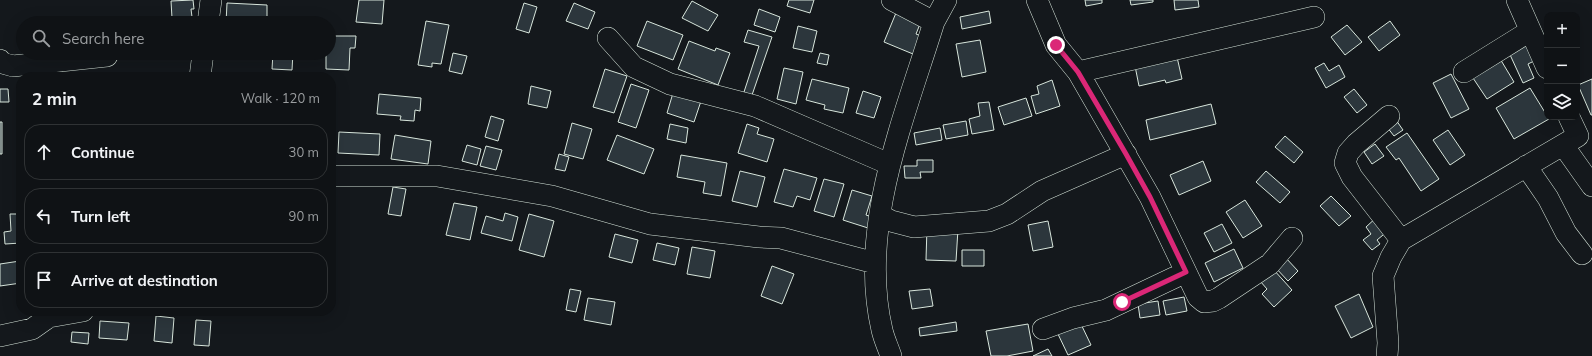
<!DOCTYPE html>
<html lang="en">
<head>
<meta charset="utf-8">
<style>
  :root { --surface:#0f1215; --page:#1d2022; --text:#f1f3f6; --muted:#9b9ea0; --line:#2f3234 }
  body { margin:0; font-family:Mulish,sans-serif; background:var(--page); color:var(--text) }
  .controls { position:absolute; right:12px; top:12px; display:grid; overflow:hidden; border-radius:8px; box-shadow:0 4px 16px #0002 }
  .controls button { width:36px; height:36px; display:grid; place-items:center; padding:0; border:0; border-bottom:1px solid var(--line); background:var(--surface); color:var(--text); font:20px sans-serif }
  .stop { position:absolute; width:12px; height:12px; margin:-9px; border:3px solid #db2777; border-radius:50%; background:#fff }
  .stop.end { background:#db2777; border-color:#fff; box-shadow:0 1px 4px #0008 }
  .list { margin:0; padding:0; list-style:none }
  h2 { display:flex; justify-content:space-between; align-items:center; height:52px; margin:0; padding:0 16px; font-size:17px }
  h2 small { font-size:13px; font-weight:400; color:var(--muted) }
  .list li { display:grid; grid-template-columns:26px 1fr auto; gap:12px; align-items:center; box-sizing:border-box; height:56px; margin:0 8px 8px; padding:0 8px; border:1px solid var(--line); border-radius:16px }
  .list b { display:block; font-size:15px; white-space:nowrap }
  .list em { font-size:13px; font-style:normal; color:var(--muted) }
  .icon { flex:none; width:22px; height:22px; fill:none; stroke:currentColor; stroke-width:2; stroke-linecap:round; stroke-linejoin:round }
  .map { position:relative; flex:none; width:1592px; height:356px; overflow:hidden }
  .search { position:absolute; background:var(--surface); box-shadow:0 4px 16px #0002; left:16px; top:16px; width:320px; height:44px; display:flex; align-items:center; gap:10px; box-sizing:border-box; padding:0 14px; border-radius:22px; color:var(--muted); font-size:15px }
  .panel { position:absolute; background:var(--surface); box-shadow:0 4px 16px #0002; left:16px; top:72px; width:320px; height:244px; border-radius:16px }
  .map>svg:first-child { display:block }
</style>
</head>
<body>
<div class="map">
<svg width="1592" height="356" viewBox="0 0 1592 356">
  <rect width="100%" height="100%" fill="#14181c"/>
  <path fill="#2c363c" stroke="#d8e6dc" d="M193 0 194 9H191L192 17 172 18 171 1Z
    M359 0H384L382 24 356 22Z
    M789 0H814L810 13 787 6Z
    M1085 0H1102V3L1086 6Z
    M1130 0H1153V2L1131 5Z
    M1174 0H1198L1199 7 1175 10Z
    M692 1 718 15 708 31 682 18Z
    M227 3 267 5V23H226Z
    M524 3 537 7 529 33 516 29Z
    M574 3 595 12 588 29 566 21Z
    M898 8 922 19 916 34 921 36 913 54 884 42Z
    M759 9 780 17 775 32 754 25Z
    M989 11 991 23 962 29 960 17Z
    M426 21 449 25 441 64 432 63V67L418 65Z
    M647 21 683 35 673 60 637 46Z
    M1390 21 1400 35 1379 51 1368 37Z
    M1347 25 1362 42 1345 55 1331 37Z
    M798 26 817 31 812 52 793 48Z
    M748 30 772 37 751 98 743 95 759 46 744 42Z
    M329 36H356L355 48H350L349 70 326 69V53H329Z
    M1529 36 1540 58 1528 64 1534 78 1523 83 1506 46Z
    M980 40 986 72 962 77 956 44Z
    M689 41 715 51 716 48 730 53 718 85 678 69Z
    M214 53H232V56L214 55Z
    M237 53H249V57H236Z
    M253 53H266L265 58 253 57Z
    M273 53H293L292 70 272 69Z
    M453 53 467 56 462 74 449 71Z
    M820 53 829 55 827 65 817 63Z
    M1177 57 1182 79 1166 83 1165 80 1139 86 1135 66Z
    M1499 57 1514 82 1487 99 1471 75Z
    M1324 63 1329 71 1339 65 1345 77 1326 88 1315 68Z
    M62 64 63 77H35V65Z
    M784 68 803 72 796 104 777 99Z
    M605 69 627 76 614 113 593 107Z
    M1451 74 1469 109 1451 118 1433 83Z
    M812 79 849 88 843 113 824 109 825 105 806 100Z
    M1592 79V115H1591L1578 85Z
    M1052 80 1060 106 1036 114 1031 96 1039 94 1037 86Z
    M631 84 649 90 636 128 618 122Z
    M531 86 551 91 547 108 528 104Z
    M1530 88 1549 119 1514 139 1496 108Z
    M0 89H8L9 102H0Z
    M1354 89 1367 105 1357 113 1344 97Z
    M863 91 881 97 874 118 856 113Z
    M673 93 701 101 694 122 667 113Z
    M379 94 421 98 420 111 415 110 414 121 400 120 401 116 377 114Z
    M1026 98 1032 116 1004 125 998 107Z
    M989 102 994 130 972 134 969 119 980 116 978 103Z
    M1211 104 1216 124 1150 140 1146 120Z
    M491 116 504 120 498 141 485 137Z
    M1396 120 1403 130 1394 136 1387 127Z
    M966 121 968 135 946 139 943 125Z
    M0 122H2V154H0Z
    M572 123 592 129 583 159 564 154Z
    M670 124 688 128 686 143 667 139Z
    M747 124 759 128 757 134 774 139 767 162 738 153Z
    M940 128 942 140 916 145 914 133Z
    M1448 130 1465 155 1450 165 1433 140Z
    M339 132 380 134 379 155 338 153Z
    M1407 133 1439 179 1421 191 1399 158 1396 160 1386 147Z
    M395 135 431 141 428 164 391 159Z
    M617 135 654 149 644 174 607 160Z
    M1285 136 1303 152 1294 163 1275 147Z
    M1375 144 1384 156 1372 164 1364 152Z
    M467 145 481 149 477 165 462 161Z
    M486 146 502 150 496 170 480 166Z
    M559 154 569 157 565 171 555 169Z
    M681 155 727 163 721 196 703 193 705 182 677 177Z
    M917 160H933V172H920L921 178H905L904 166H917Z
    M1203 161 1211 181 1179 195 1170 175Z
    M784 169 817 178 810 200 797 196 793 207 774 202Z
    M740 171 765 177 757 207 732 201Z
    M1266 171 1290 192 1280 203 1256 182Z
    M824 179 844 184 834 217 814 211Z
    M393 187 406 189 401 216 388 214Z
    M852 190 872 196 866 215 872 217 868 228 843 220Z
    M1331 196 1351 216 1339 226 1320 206Z
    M1245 200 1262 226 1243 238 1226 212Z
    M454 203 477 207 470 240 446 235Z
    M505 213 518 217 512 241 481 233 486 216 503 221Z
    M10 214H21V243L5 244 4 232 11 231Z
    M529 214 554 221 544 257 519 250Z
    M1378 216 1389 230 1377 240 1380 244 1372 250 1363 240 1371 234 1366 227Z
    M1048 221 1053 247 1033 251 1028 225Z
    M1222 224 1232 243 1214 252 1204 233Z
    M927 227 958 229 956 261 926 260Z
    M615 234 638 240 632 263 609 257Z
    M657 243 679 248 675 265 653 260Z
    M692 247 715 251 710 278 687 274Z
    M1234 249 1243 268 1214 282 1205 263Z
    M962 250H984V266H962Z
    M1285 257 1298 271 1288 281 1274 266Z
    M20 261 21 283 0 286V264Z
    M772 266 794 274 782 304 761 296Z
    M1273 269 1292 290 1274 307 1262 294 1267 289 1260 281Z
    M570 289 581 291 576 312 566 310Z
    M930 289 933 306 912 309 909 291Z
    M1359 294 1373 327 1351 338 1335 306Z
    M1184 297 1187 311 1166 315 1163 301Z
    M588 298 615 302 611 325 584 320Z
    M1158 301 1160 315 1140 318 1138 304Z
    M156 316 174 318 172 343 154 341Z
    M196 320 211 321 209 346 194 345Z
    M100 321 129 323 127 340 99 338Z
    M956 322 957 331 920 336 919 328Z
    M1080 322 1091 345 1068 355 1057 332Z
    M1028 324 1033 351 1007 356H991L986 331Z
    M72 332 89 333 88 344 71 342Z
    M1048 349 1052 356H1033Z"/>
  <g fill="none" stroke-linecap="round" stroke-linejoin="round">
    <defs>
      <path id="minor" d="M892 0 934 22
        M1037 0 1056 45 1078 72 1150 197 1198 297 1204 302 1213 301 1219 298 1270 264 1292 238
        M1517 0 1547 68
        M208 23 211 0
        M608 38 634 67 670 84 755 106 889 164
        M0 60 2 63 13 66 107 56
        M1078 72 1314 17
        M1464 72 1530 31
        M200 77 203 53
        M1389 116 1356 144 1348 153 1345 163 1352 177 1401 240
        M1563 145 1592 186
        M1526 166 1548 198 1566 233 1582 254
        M331 176H437L552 196 650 224 759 237 781 238 875 263
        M880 215 891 221 914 227 989 221 1007 214 1042 191 1126 154
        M1043 329 1073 318 1106 310 1186 272
        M0 336 32 329 49 317 83 311
        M891 356C888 347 884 339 882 330 858 227 904 119 934 22L946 0
        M1387 356 1388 343 1383 276 1391 257 1401 240 1578 136 1569 117"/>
    </defs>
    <use href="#minor" stroke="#d8e6dc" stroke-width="22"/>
    <use href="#minor" stroke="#14181c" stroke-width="21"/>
  </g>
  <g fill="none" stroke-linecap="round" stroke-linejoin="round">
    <path stroke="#db2777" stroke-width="5" d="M1056 45 1078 72 1126 154 1150 197 1186 272 1122 302"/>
  </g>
</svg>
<div class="controls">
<button>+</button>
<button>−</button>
<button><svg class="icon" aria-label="layers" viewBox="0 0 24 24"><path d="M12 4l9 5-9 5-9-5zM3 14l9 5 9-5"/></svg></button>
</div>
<div class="stop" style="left:1122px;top:302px"></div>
<div class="stop end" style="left:1056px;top:45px"></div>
<div class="search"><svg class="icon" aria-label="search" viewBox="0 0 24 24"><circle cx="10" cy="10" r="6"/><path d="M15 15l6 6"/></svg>Search here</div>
<section class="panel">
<h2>2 min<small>Walk · 120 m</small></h2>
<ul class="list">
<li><svg class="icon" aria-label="ahead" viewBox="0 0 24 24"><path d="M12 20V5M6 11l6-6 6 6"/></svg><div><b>Continue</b></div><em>30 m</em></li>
<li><svg class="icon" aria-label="left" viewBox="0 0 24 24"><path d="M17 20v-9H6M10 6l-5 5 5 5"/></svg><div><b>Turn left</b></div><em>90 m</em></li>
<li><svg class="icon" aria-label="arrive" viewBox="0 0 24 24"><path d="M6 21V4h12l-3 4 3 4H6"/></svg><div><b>Arrive at destination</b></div></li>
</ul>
</section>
</div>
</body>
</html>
